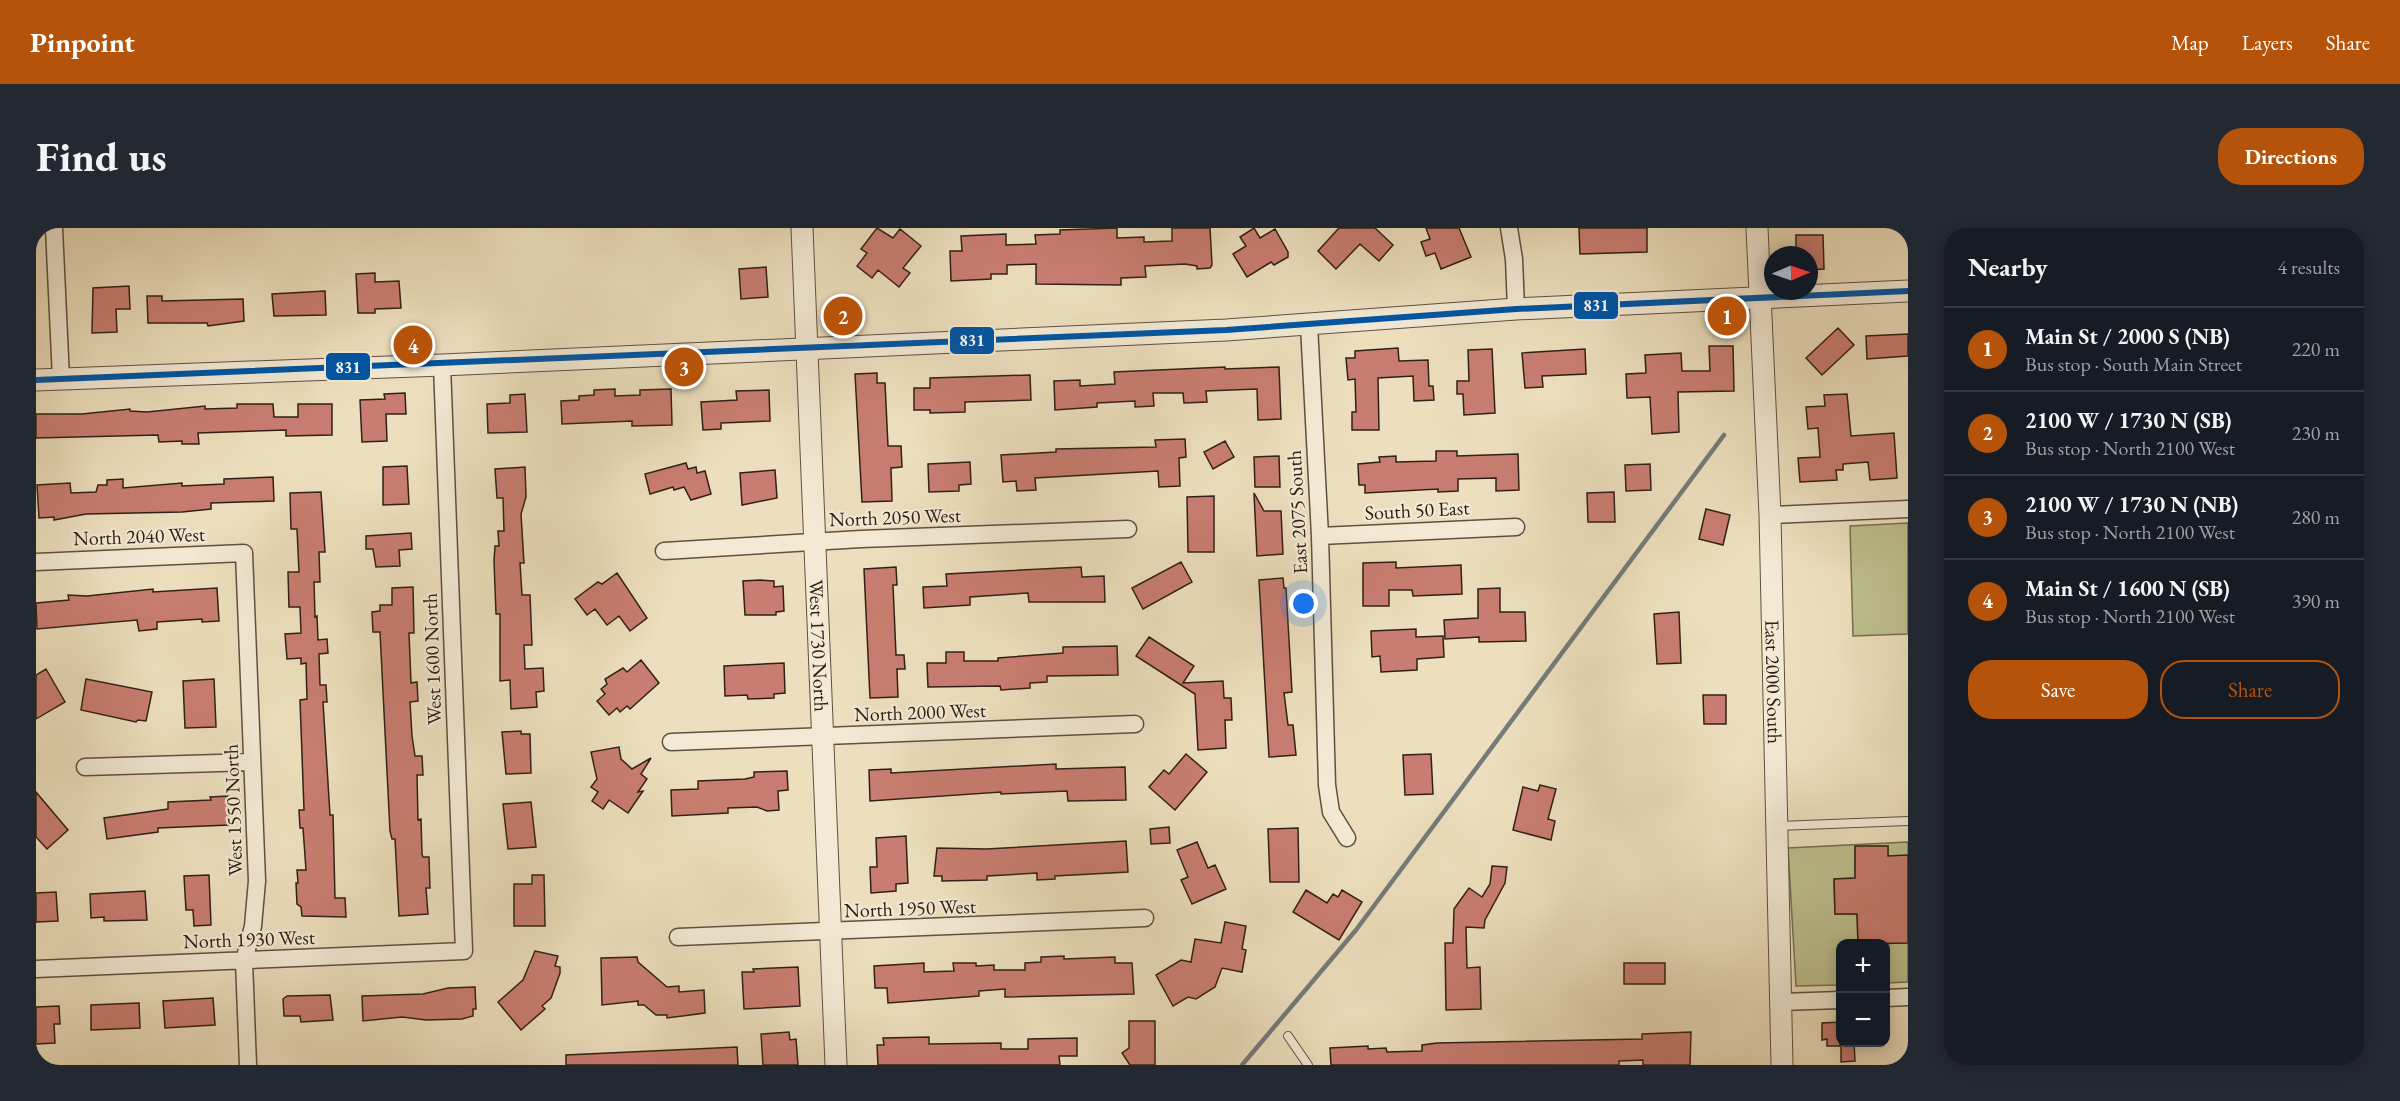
<!DOCTYPE html>
<html lang="en">
<head>
<meta charset="utf-8">
<style>
  :root { --surface:#171b24; --page:#242831; --text:#f1f3f6; --muted:#9ea1a6; --line:#363941; --accent:#b45309 }
  body { margin:0; font-family:"EB Garamond",serif; background:var(--page); color:var(--text) }
  .controls { position:absolute; right:18px; bottom:18px; display:grid; overflow:hidden; border-radius:12px; box-shadow:0 3px 15px #0003 }
  .controls button { width:54px; height:54px; display:grid; place-items:center; padding:0; border:0; border-bottom:2px solid var(--line); background:var(--surface); color:var(--text); font:30px sans-serif }
  .compass { position:absolute; left:1728px; top:18px; width:54px; height:54px; border-radius:50%; background:var(--surface); box-shadow:0 3px 15px #0003; rotate:88deg }
  .you { position:absolute; left:1268px; top:376px; width:21px; height:21px; margin:-15px; border:4px solid #fff; border-radius:50%; background:#1a73e8; box-shadow:0 0 0 9px #1a73e833 }
  .badge { display:grid; place-items:center; width:39px; height:39px; border-radius:50%; background:var(--accent); color:#fff; font-size:20px; font-weight:700 }
  .pin { position:absolute; translate:-50% -50%; border:3px solid #fff; box-shadow:0 2px 6px #0006 }
  .list { margin:0; padding:0; list-style:none }
  h2 { display:flex; justify-content:space-between; align-items:center; height:78px; margin:0; padding:0 24px; font-size:26px }
  h2 small { font-size:20px; font-weight:400; color:var(--muted) }
  .list li { display:grid; grid-template-columns:39px 1fr auto; gap:18px; align-items:center; box-sizing:border-box; height:84px; padding:0 24px; border-top:2px solid var(--line) }
  .list b { display:block; font-size:22px; white-space:nowrap }
  .list p { margin:0; font-size:20px; white-space:nowrap; color:var(--muted) }
  .list em { font-size:20px; font-style:normal; color:var(--muted) }
  .actions { display:flex; gap:12px; padding:18px 24px }
  .actions a { flex:1; padding:14px 0; border:2px solid var(--accent); border-radius:24px; text-align:center; font-size:21px; color:var(--accent) }
  .actions .main { background:var(--accent); color:#fff }
  .map { position:relative; flex:none; width:1872px; height:837px; overflow:hidden; border-radius:24px }
  header { display:flex; align-items:center; gap:36px; box-sizing:border-box; height:84px; padding:0 30px; background:var(--accent); color:#fff }
  header strong { font-size:28px }
  nav { display:flex; gap:33px; margin-inline-start:auto; font-size:21px }
  .intro { display:flex; align-items:center; justify-content:space-between; box-sizing:border-box; height:144px; padding:0 36px }
  h1 { margin:0; font-size:42px }
  .button { padding:15px 27px; border-radius:24px; background:var(--accent); color:#fff; font-size:21px; font-weight:700 }
  main { display:flex; gap:36px; padding:0 36px }
  aside { flex:1; background:var(--surface); border-radius:24px; box-shadow:0 3px 15px #0003 }
  .map>svg:first-child { display:block }
</style>
</head>
<body>
<header>
<strong>Pinpoint</strong>
<nav><a>Map</a><a>Layers</a><a>Share</a></nav>
</header>
<div class="intro"><h1>Find us</h1><a class="button">Directions</a></div>
<main>
<div class="map">
<svg width="1872" height="837" viewBox="0 0 1872 837">
  <rect width="100%" height="100%" fill="#eddfbe"/>
  <filter id="stains"><feTurbulence type="fractalNoise" baseFrequency=".00333" numOctaves="4"/><feColorMatrix values="0 0 0 0 .2 0 0 0 0 .09 0 0 0 0 .02 0 0 0 .5 -.17"/></filter>
  <radialGradient id="worn" r=".72"><stop offset=".6" stop-color="#630" stop-opacity="0"/><stop offset="1" stop-color="#630" stop-opacity=".3"/></radialGradient>
  <path fill="#bdc08e" stroke="#777052" stroke-width="1.5" d="M1872 295V406L1817 408 1814 298Z
    M1872 614V628H1852V618L1819 619V650L1798 651 1799 686H1821L1822 715 1804 716V757L1760 758 1752 620Z
    M1853 715H1872V754L1850 755V726H1853Z"/>
  <g fill="none" stroke-linecap="round" stroke-linejoin="round">
    <path stroke="#737c7a" stroke-width="4.5" d="M1206 837 1320 702 1688 207"/>
  </g>
  <path fill="#c97d72" stroke="#312015" stroke-width="1.5" d="M841 0 857 10 864 1 885 18 867 40 874 45 863 59 842 42 836 50 821 38 831 25 825 21Z
    M1081 0V10L1108 9V14L1136 13V0H1174L1176 37 1174 40 1161 41V38L1149 36 1109 38 1110 49 1085 50V57L1000 56V36L971 37V46H955V51L915 53 914 23H926L925 8 970 6V17L1000 16 999 7 1024 6V2Z
    M1218 0 1224 10 1239 1 1252 24V29L1238 37 1235 34 1211 49 1197 26 1210 18 1204 9Z
    M1303 0H1339L1357 17 1343 33 1324 16 1300 41 1282 23Z
    M1390 0H1423L1435 29 1405 41 1399 25 1390 28 1385 14 1394 11Z
    M1543 0H1611V24L1544 26Z
    M1760 7H1787L1788 41 1773 42V27H1760Z
    M730 39 732 69 705 71 703 41Z
    M339 45V54L363 53 365 80 339 81V85H322L320 46Z
    M93 58 94 81H80L81 104 56 105 57 60Z
    M289 63 290 87 238 88 236 66Z
    M111 68H126V73L207 71 208 93 172 98 171 95H112Z
    M1802 100 1818 117 1786 147 1770 130Z
    M1872 106V128L1831 131 1830 108Z
    M1673 118H1697L1698 163 1642 164 1643 204 1616 206 1614 169 1591 170 1590 146 1610 145 1609 127 1645 125 1646 143H1674Z
    M1362 120 1363 133 1392 132 1393 158H1397L1398 172 1378 173 1377 148 1342 150 1343 202H1316V184H1320L1319 151 1312 152 1310 130H1319V123Z
    M1456 121 1459 185 1428 187 1427 166H1421V153H1433L1432 122Z
    M1549 121 1550 146 1506 148 1507 159 1489 160 1486 125Z
    M1189 139V141L1243 139 1245 191 1222 192 1221 161 1170 163 1171 174 1148 175 1147 165H1117L1118 178 1099 179V173L1061 175V179L1019 182 1018 153 1044 152V158L1079 156 1078 144Z
    M841 145V155H849L852 218H865L866 239 855 240 856 273 826 274 819 146Z
    M994 147 995 172 929 174V184L894 185V182H878V160H894V150Z
    M579 161V168L604 167V162L635 161 636 197 596 198V193L526 196 525 173 543 172V168L558 167V162Z
    M733 162 734 193 685 195V201L667 202 665 174 701 172 700 163Z
    M369 165 370 186H350L351 213 326 214 324 172 349 171 348 166Z
    M489 166 491 204 452 205 451 176 474 175V167Z
    M1811 166 1815 208 1858 205 1861 250 1834 252 1832 234 1807 236V242H1800L1801 252 1764 254 1762 230 1784 229 1782 200 1772 201 1770 179 1789 178 1788 167Z
    M201 176H237L238 189H262V176H296V207L250 208V202L162 205 163 216H146V213L123 214 122 207 0 210V186H46L94 181V183L111 184 169 178V181L201 180Z
    M1149 211 1150 229 1143 230 1144 258 1123 259 1122 243 999 250 1000 262 981 263 980 253 967 254 965 227 1020 224V221L1120 219 1119 212Z
    M1189 213 1198 229 1177 241 1168 224Z
    M1400 223H1421V228L1482 226 1483 262 1460 263V250L1422 251V263L1402 264V261L1329 265V257H1323L1322 236 1344 234 1343 229 1360 228V234L1400 233Z
    M1243 228 1244 259H1219L1218 229Z
    M934 234 935 256 923 257V263L893 264 892 236Z
    M650 235 652 241 660 239 661 245 669 243 675 266 655 272 648 259 638 262 637 259 614 266 609 246Z
    M1614 236 1615 262 1590 263 1589 237Z
    M371 238 373 276 347 277V239Z
    M489 239 490 269 485 286 488 335H484L486 367H494L496 417H488L489 441 507 440 508 463 500 464 501 479 475 481 474 452 464 453V386H460L458 333 459 318H463L462 303H468L467 270H461L459 241Z
    M739 242 741 270 706 277 704 245Z
    M237 249 238 273 175 275V281L146 284 50 286 18 292V289L3 290 1 257 34 255 35 265 60 264 62 257H71V252L87 251V260L146 255V258L188 256V251Z
    M285 264 289 324H283L284 354H278L279 389 281 388 282 412 291 411 292 425 283 426 284 457H290L291 474H287L294 587H297L299 670H309L310 689 266 688 265 679 261 676 260 655H262L261 642H270L267 600H264L263 582H268L264 472 271 471 270 435 265 436V430L251 431 249 406 265 405 264 379H253L252 344H263L261 301H255L254 265Z
    M1578 264 1579 294H1552L1551 265Z
    M1218 265 1228 283H1245L1247 326 1221 328Z
    M1178 268V324H1152L1151 269Z
    M1670 281 1694 287 1687 317 1663 311Z
    M375 305 376 321 363 322 364 338 340 339 337 321H330V308Z
    M1145 334 1156 354 1107 381 1096 360Z
    M1360 334V340L1425 337 1426 366 1377 368 1376 362H1353V378H1327V335Z
    M860 339 861 357H857L860 427H868L869 441H861L862 469 834 470 828 341Z
    M1045 339 1046 349 1068 348 1069 374H993L992 365 934 369V377L888 380 887 359 911 358 910 346Z
    M581 345 611 390 594 403 583 388 571 397 559 381 551 387 539 371 562 354 566 356Z
    M1247 350 1248 360H1250L1256 464 1248 465 1252 497H1257L1260 527 1233 529 1223 352Z
    M724 352 738 353V359L747 358 748 383 740 384V387H709L707 353Z
    M377 359 378 405H373L375 455 381 454 382 473 374 474 376 508 379 528H386L387 547H381L382 592 385 591 386 626 387 629H393L394 660H390L392 686 363 688 359 611H356L354 603 344 404H337L336 384 344 383V377H356V360Z
    M181 360 183 393 166 394V391L121 394V401L103 403 101 392 1 401 0 375 33 372 32 367 51 368 117 361V364Z
    M1464 360V384H1489L1490 413 1443 414V409L1409 411 1408 392 1442 390V361Z
    M1643 384 1645 435 1621 436 1618 386Z
    M1380 401V409L1407 408 1408 429 1381 431V442L1345 444 1344 428 1336 429 1335 403Z
    M1113 409 1158 438 1147 455 1187 453 1188 470H1195L1196 492H1189L1190 520 1162 522 1159 466 1100 428Z
    M1081 418 1082 447 1011 448V454L994 455V460L965 462 964 458 892 459 891 435H910V424H928V433H962V430L1027 425V419Z
    M605 432 623 455 594 481 591 478 584 484 581 480 573 487 561 473 569 466 565 461 571 456 569 451 587 440 591 444Z
    M748 435 749 465 738 466V470L712 471 711 467 689 468 688 438Z
    M10 441 29 474 0 491V447Z
    M50 451 116 464 110 493 102 492 100 494 45 482Z
    M178 451 180 499 149 500 147 453Z
    M1667 467H1690V496H1668Z
    M485 503V506H494L495 545 470 546 466 504Z
    M583 519 585 531 596 541 615 530 605 546 611 551 602 564 607 563 592 585 573 572 567 581 556 573 562 564 555 559 561 551 555 524Z
    M1150 526 1171 544 1139 582 1113 559 1128 542 1133 546Z
    M1395 526 1397 566 1369 567 1367 527Z
    M1020 536V541L1089 539 1090 572 1032 573 1031 563 965 566V564L834 573 833 542 855 541V545Z
    M751 543 752 562 742 563 743 582 731 583 721 579 692 580V585L636 588 635 562 662 561V553L709 551 718 549V544Z
    M1504 557 1520 561 1512 591 1519 593 1515 612 1477 602 1487 559 1502 563Z
    M0 564 32 602 11 621 0 609Z
    M192 568 193 597 122 600V604L71 611 68 590 132 581V574L175 572 174 569Z
    M495 574 500 619 472 621 467 576Z
    M1133 599 1134 615 1115 616 1114 601Z
    M1262 600 1263 654H1234L1232 601Z
    M870 608 872 655 860 656V663L835 665 834 639H841L840 610Z
    M1090 613 1092 644 1019 648V651L1001 652V645L951 648V652L906 653V648H898L901 620 950 621Z
    M1161 614 1172 640 1179 637 1190 661 1156 676 1145 652 1152 649 1141 622Z
    M1819 618H1852V628L1872 627V715L1822 716 1821 686H1799L1798 651 1819 650Z
    M1456 638 1471 639 1469 655 1449 692 1448 700 1430 699 1431 740 1444 739 1445 781 1410 782 1409 715H1417L1418 681 1433 660 1446 669 1454 656Z
    M173 647 175 697 158 698 157 682H150L148 648Z
    M496 647H508L509 698H478V656H496Z
    M1270 662 1291 675 1297 666 1302 669 1306 662 1326 674 1303 712 1257 684Z
    M109 663 111 692 68 693V689L55 690 54 666Z
    M20 664 22 693 0 694V665Z
    M1189 694 1210 698 1206 721 1210 722 1206 744 1186 740 1179 759 1160 771 1152 769 1137 778 1120 747 1145 732 1155 734 1159 711 1185 715Z
    M499 723 522 728 519 738 524 739V745L515 770 506 778 509 781 485 802 462 774 487 752Z
    M1028 728V731L1079 729V735H1096L1098 766 969 769V761L943 763V768L852 775 851 760H839L838 738 888 735V744L918 743 917 735H940V738L958 737V742H989V735L1005 734V729Z
    M601 729 602 734 631 759 643 758V764L668 762 669 785 631 790V787H620L608 777H602V773L566 777 565 730Z
    M1588 735H1629V756H1588Z
    M762 739 764 778 708 781 706 744H718L717 741Z
    M439 759 440 781H437V788L426 791 390 792 366 789 327 793 326 768 387 766 412 760Z
    M294 767 297 792 265 794 264 788H248L247 771 251 768Z
    M177 770 179 797 129 800 127 773Z
    M103 775 104 800 55 802V777Z
    M23 778 24 796H18L19 815 0 816V779Z
    M1093 793H1119V837H1094L1086 825 1093 820Z
    M1804 794V818H1791V811L1786 812V795Z
    M753 804 754 812 760 811 762 837H727L725 806Z
    M1655 804 1654 837H1607V832L1583 833V837H1295L1294 820 1332 818V821L1350 820 1351 824 1386 823V817L1401 815 1606 811V806Z
    M893 809V816L965 815V821H992V811L1041 810V828H1023L1024 837H842L841 817H848L847 810Z
    M1805 814H1818L1819 833 1805 834Z
    M701 819 702 837H530V827Z"/>
  <g fill="none" stroke-linecap="round" stroke-linejoin="round">
    <defs>
      <path id="service" d="M1742 598 1872 593
        M1252 808 1272 837"/>
      <path id="minor" d="M18 0 25 151
        M1473 0 1478 31 1480 81
        M1273 97 1284 308 1291 557 1295 584 1311 610
        M1734 287 1872 281
        M1284 308 1480 299
        M628 323 825 311 1092 301
        M0 334 208 325 221 653 217 698 208 733 212 837
        M635 514 1099 496
        M49 539 216 534
        M642 709 1109 690
        M0 741 428 723 406 137
        M1850 770 1872 769
        M1745 774 1804 772"/>
      <g id="tertiary">
        <path id="s1" d="M766 0 800 837"/>
        <path id="s2" d="M1721 0 1734 287 1746 837"/>
        <path d="M0 152 406 137 1190 102 1480 81 1872 63"/>
      </g>
    </defs>
    <use href="#service" stroke="#60503f" stroke-width="10"/>
    <use href="#minor" stroke="#60503f" stroke-width="19"/>
    <use href="#tertiary" stroke="#60503f" stroke-width="23"/>
    <use href="#service" stroke="#f3ead5" stroke-width="8"/>
    <use href="#minor" stroke="#f3ead5" stroke-width="16"/>
    <use href="#tertiary" stroke="#f3ead5" stroke-width="21"/>
    <defs>
      <path id="bus-1" d="M0 152 1190 102 1480 81 1872 63"/>
    </defs>
    <use href="#bus-1" stroke="#f3ead5" stroke-width="10"/>
    <use href="#bus-1" stroke="#0055a4" stroke-width="6"/>
  </g>
  <g text-anchor="middle" dominant-baseline="central" stroke-width="4.5" stroke-linejoin="round" paint-order="stroke">
    <g font-size="20" fill="#312015" stroke="#f3ead5">
      <text transform="translate(1381 282) rotate(-3)">South 50 East</text>
      <text transform="translate(1261 284) rotate(-93)">East 2075 South</text>
      <text transform="translate(859 289) rotate(-2)">North 2050 West</text>
      <text transform="translate(103 308) rotate(-2)">North 2040 West</text>
      <text stroke="none"><textPath href="#s1" startOffset="418">West 1730 North</textPath></text>
      <text transform="translate(396 431) rotate(-92)">West 1600 North</text>
      <text stroke="none"><textPath href="#s2" startOffset="454">East 2000 South</textPath></text>
      <text transform="translate(884 484) rotate(-2)">North 2000 West</text>
      <text transform="translate(197 582) rotate(-92)">West 1550 North</text>
      <text transform="translate(874 680) rotate(-2)">North 1950 West</text>
      <text transform="translate(213 711) rotate(-2)">North 1930 West</text>
    </g>
  </g>
  <g stroke="#f3ead5" stroke-width="2">
    <rect x="1537" y="63" width="46" height="29" rx="6" fill="#0055a4"/>
    <rect x="913" y="98" width="46" height="29" rx="6" fill="#0055a4"/>
    <rect x="289" y="124" width="46" height="29" rx="6" fill="#0055a4"/>
  </g>
  <g font-size="16" text-anchor="middle" font-weight="bold" fill="#fff">
    <text x="1560" y="83">831</text>
    <text x="936" y="118">831</text>
    <text x="312" y="145">831</text>
  </g>
  <rect width="100%" height="100%" filter="url(#stains)"/>
  <rect width="100%" height="100%" fill="url(#worn)"/>
</svg>
<div class="controls">
<button>+</button>
<button>−</button>
</div>
<svg class="compass" viewBox="-18 -18 36 36"><path d="M0-13l5 13h-10z" fill="#e53935"/><path d="M0 13l5-13h-10z" fill="#9ea1a6"/></svg>
<div class="you"></div>
<div class="pin badge" style="left:1691px;top:88px">1</div>
<div class="pin badge" style="left:807px;top:88px">2</div>
<div class="pin badge" style="left:648px;top:139px">3</div>
<div class="pin badge" style="left:377px;top:117px">4</div>
</div>
<aside>
<h2>Nearby<small>4 results</small></h2>
<ul class="list">
<li><span class="badge">1</span><div><b>Main St / 2000 S (NB)</b><p>Bus stop · South Main Street</p></div><em>220 m</em></li>
<li><span class="badge">2</span><div><b>2100 W / 1730 N (SB)</b><p>Bus stop · North 2100 West</p></div><em>230 m</em></li>
<li><span class="badge">3</span><div><b>2100 W / 1730 N (NB)</b><p>Bus stop · North 2100 West</p></div><em>280 m</em></li>
<li><span class="badge">4</span><div><b>Main St / 1600 N (SB)</b><p>Bus stop · North 2100 West</p></div><em>390 m</em></li>
</ul>
<div class="actions"><a class="main">Save</a><a>Share</a></div>
</aside>
</main>
</body>
</html>
